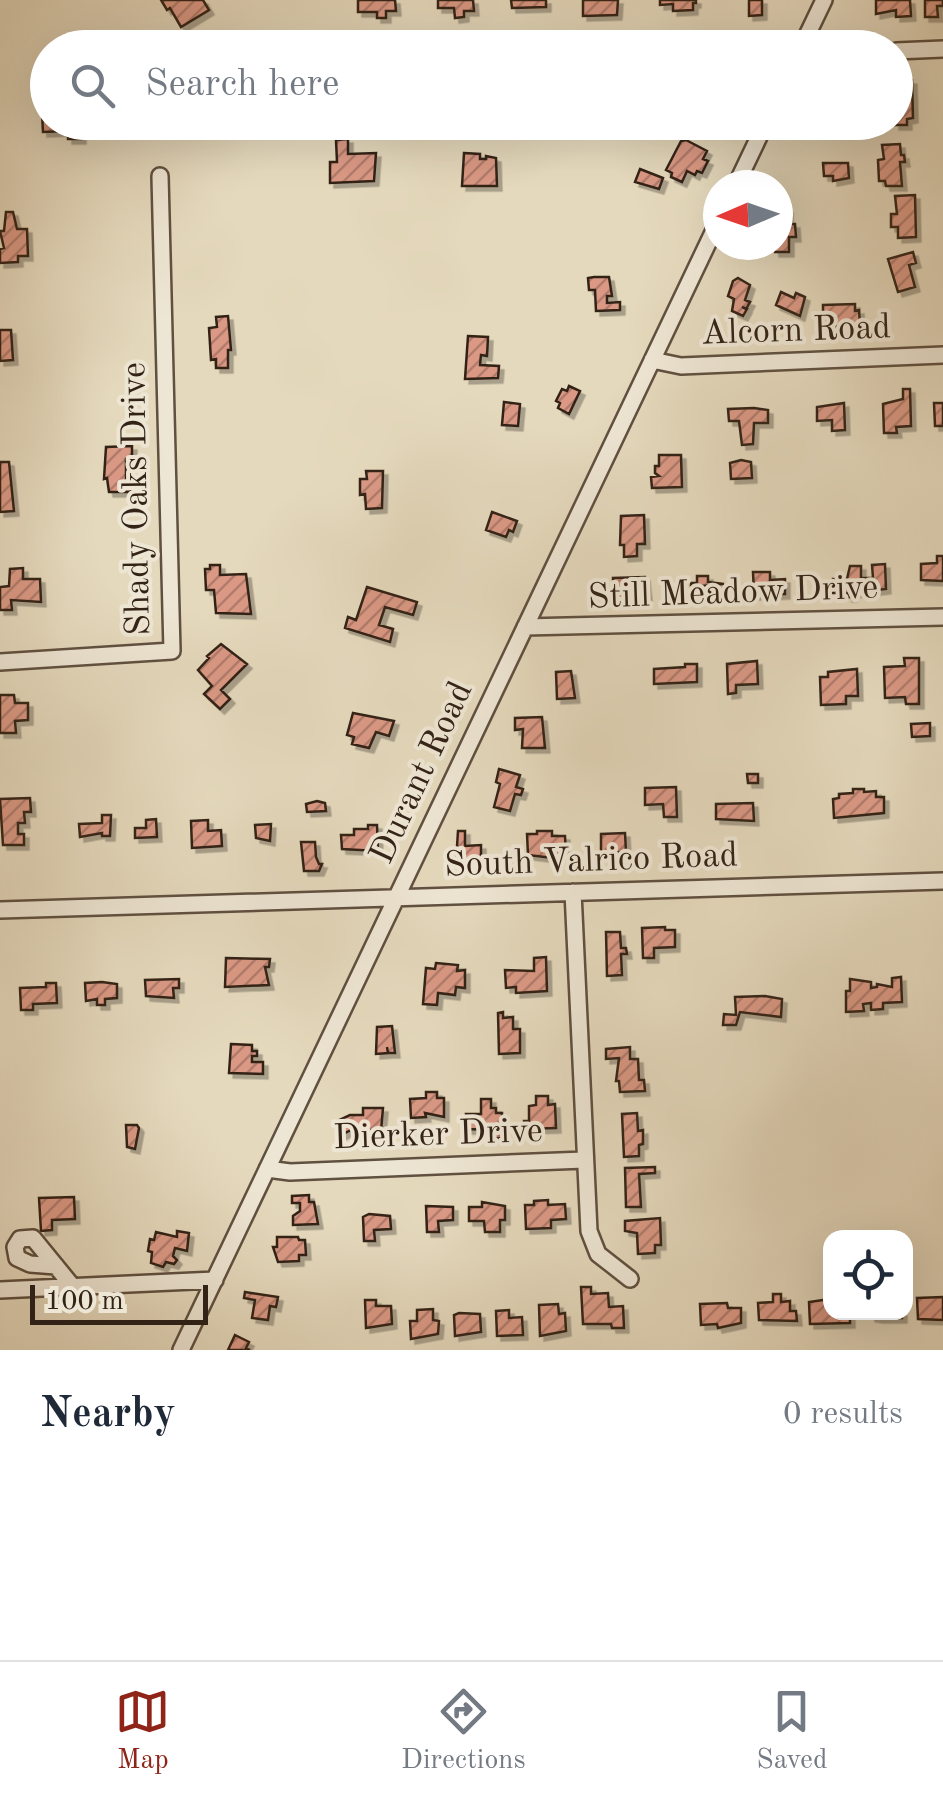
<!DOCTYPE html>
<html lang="en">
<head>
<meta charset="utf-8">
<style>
  :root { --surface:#fff; --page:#f6f6f7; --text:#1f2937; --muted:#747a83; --line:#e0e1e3; --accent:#8f2418 }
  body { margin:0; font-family:"Old Standard TT",serif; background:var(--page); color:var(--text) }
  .controls { position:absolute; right:30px; bottom:30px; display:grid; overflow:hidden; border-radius:20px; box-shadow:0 10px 40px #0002 }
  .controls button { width:90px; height:90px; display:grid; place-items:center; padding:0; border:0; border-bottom:2px solid var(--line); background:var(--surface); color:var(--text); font:50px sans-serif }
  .compass { position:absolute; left:703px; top:170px; width:90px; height:90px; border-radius:50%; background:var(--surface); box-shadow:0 10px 40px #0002; rotate:268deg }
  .scale { position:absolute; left:30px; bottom:25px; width:178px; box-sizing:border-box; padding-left:10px; border:5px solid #332317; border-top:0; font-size:28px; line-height:35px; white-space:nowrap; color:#332317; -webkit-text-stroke:8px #eee6d4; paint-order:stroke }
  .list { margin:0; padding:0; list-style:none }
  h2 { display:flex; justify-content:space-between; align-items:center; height:130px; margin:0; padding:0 40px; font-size:42px }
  h2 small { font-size:32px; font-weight:400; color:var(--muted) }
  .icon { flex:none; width:55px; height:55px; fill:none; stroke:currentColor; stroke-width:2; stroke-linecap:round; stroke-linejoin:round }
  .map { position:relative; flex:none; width:943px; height:1350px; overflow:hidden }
  .search { position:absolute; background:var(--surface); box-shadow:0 10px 40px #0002; left:30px; right:30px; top:30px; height:110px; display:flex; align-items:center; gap:25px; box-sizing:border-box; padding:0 35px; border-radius:55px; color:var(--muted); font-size:38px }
  .sheet { height:310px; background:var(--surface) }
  nav { display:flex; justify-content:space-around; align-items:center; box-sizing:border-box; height:140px; border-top:2px solid var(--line); background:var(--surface); font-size:28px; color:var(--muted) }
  nav a { display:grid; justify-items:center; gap:5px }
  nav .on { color:var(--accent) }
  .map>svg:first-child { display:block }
</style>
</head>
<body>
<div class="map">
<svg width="943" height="1350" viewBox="0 0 943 1350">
  <defs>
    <pattern id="building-hatch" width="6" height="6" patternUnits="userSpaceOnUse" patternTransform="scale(2.5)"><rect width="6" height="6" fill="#db9985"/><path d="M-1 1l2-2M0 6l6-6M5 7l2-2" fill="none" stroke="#b27c6c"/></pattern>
    <filter id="shadow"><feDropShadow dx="4.5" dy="4.5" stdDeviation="0" flood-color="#0004"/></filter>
  </defs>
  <rect width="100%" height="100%" fill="#e5d9bd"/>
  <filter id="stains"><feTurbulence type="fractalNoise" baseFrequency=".002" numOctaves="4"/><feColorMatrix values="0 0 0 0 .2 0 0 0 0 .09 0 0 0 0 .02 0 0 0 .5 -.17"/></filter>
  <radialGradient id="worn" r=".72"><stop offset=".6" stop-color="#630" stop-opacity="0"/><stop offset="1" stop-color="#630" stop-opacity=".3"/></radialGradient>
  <path fill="url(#building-hatch)" stroke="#332317" stroke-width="2.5" filter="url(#shadow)" d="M161 0H203L209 10 181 27 170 8 167 10Z
    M358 0H395L396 11H386V18H377V12H358Z
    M438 0H473L474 11H464V17L455 18 454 8H438Z
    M511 0H546V7L512 8Z
    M583 0H618L617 15 583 16Z
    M660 0H696V3H693V10L673 11V4L660 5Z
    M749 0H762V15L749 16Z
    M876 0H910L911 16 896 17V10L876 14Z
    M925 0H943V6H937L938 17H925Z
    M912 80 913 118 907 119V125H895L896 81Z
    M42 114H48V122H81V139H68V131L43 132Z
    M348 139V154L376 153 374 181 330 183V162H337L336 140Z
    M686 140 707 151 703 159 708 161 702 173 697 171 695 175 687 171 682 182 671 177 672 173 666 170 681 141Z
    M900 144 901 155H904L905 162H900L902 186H886L885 181H879L878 160 884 159 882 145Z
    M464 153 480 154V159H486V156L496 158 497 186H462Z
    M823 163H848L849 178 833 181V176H824Z
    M640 169 663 178 659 189 635 182Z
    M915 195 916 237 898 238V227H891V214H897L895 196Z
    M778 209H788V224H795L796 237H789V252H775L774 245H778Z
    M6 212H13L17 229H27L28 256H18V262L0 263V249L4 248 0 231H4Z
    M913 252 916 263 909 265 915 287 898 292 888 259Z
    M594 277H609L612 296H607V303L620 302V310L596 311 595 290H589L588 278Z
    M738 278 750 285 745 300 750 302 746 309 742 307 747 309 743 316 732 311 734 299 728 296 733 281Z
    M781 292 794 298 796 293 805 297 800 316 776 305Z
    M855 304V311L859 310 860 325 823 326V305Z
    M228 316 231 350H228V368H216V359L211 360 209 328 217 327 216 317Z
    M0 330H11L13 360 0 361Z
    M468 336 488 337 487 356 481 355 480 365 499 366 498 378 465 379Z
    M569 386 580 391 569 414 558 408 560 403 556 401 562 389 567 391Z
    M903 389H910L911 426 896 427 897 433H884L883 404 903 399Z
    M504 402 520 404 518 426 502 425Z
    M844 403 845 430 832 431V420L817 421V407Z
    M934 403H943V426H935Z
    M754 408 768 410V423H754L753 444 742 445 739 421H729L728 409Z
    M132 446V459H126V478L131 477V492H109L107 478 104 479 106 447Z
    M659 455H681L682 487 652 488 651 477 659 476 655 473V466H659Z
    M741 460 751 462 752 478 731 479 730 463Z
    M0 462H9L14 511 0 512Z
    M366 471H383L382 508 366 509 365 494 360 495V479H367Z
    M492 512 517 521 513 532 509 530 506 537 486 530Z
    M644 515 645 544H637V556L624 557V545H620L621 516Z
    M937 556H943V581L921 580V564L937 563Z
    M885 564 886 589 852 593V597H848V593H833V579H847L850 566H861V578H873L872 565Z
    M210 565H220V575L246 574 251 614 216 613 214 590H206L205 569H210Z
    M23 568V579H40L41 602 11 600 12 610H0V587L9 586 10 569Z
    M753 572H770V580L785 579V594L754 595Z
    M697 576H708V582L724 584 691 587V583H697Z
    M645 577 647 596 613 601V578Z
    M367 587 417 602 413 615 385 607 379 625 393 629 390 642 345 628 348 617 356 620Z
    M221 644 247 664 221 690 230 699 220 709 204 694 212 686 198 670 209 658 207 656Z
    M904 658H919V704H906L905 697 885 698 884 667 905 666Z
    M757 661 758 684 736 685V693L728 694 727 664Z
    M685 664H697V682L654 684V669L685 667Z
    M857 669 858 696H846V704L821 705 820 677H828V672Z
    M571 671 575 698 557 699 556 672Z
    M0 695H14L15 703H28V720L15 721 16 733H0Z
    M353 713 394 721 389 736 376 732 369 748 352 744 354 737 347 735Z
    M542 717 545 748H522L523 729 515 730V718Z
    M930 723V736L912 737 911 724Z
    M499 769 520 775 516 787 523 789 521 795 515 794 510 811 494 807 500 784 496 782Z
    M747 774H758V783H748Z
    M676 787 677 817H664L663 804 645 805V788Z
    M853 789H864V792L876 791V797H884V813L834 818 833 799 839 798V794L853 793Z
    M30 798 31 812H24L25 823H18V834H24V845H3L0 799Z
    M317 801 325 803 326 811 307 812 306 804Z
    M753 803 754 821 716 819V804Z
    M102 815H111L110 836H102V833L80 837 79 824 102 823Z
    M156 819 157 837 135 838V828H146V820Z
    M208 820V831L221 830 222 846 192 848 191 821Z
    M271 824 270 841 256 838 255 825Z
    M368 825H377L378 851 342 849 341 835H354V829H368Z
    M458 831H465V846L481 845V859L456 862Z
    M537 831H552V836H565L566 854H553V858L528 855 527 834H537Z
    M625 833 626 852 601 853V834Z
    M301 842H315L316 857 319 864H322L319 871H304Z
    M665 927V930H675V947L654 948V958H643L642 928Z
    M606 932H620L621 948H626L627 954H621L622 975 607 976Z
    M546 957 547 991 516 993V987L506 988 505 970 534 971V958Z
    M226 958 270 959 269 967H265L269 985 225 987Z
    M436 963 458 965 457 971 465 970V988L456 987 455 995 438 993 437 1005 423 1004 426 968 435 969Z
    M901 977 902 1002 883 1003V1009L871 1010V1003L863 1004 864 1011 846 1012V991H850V979L871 982V988L877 987V984L892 987V978Z
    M179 979V988H173L174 998 146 996 145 980Z
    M102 982 117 984V998L105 999V1005H97V999L86 1001 85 983Z
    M46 983H56L57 1003 33 1004V1010H21L20 988 46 987Z
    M765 996 782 999 781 1017 740 1012 736 1025H723L724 1014 736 1015 735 997Z
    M503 1012V1018L513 1017V1029H520V1053L499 1054 498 1013Z
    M392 1026 395 1053H388L387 1047 388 1053 376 1054 377 1027Z
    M231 1044 252 1045V1051H257V1056H252V1062H263V1074L229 1073Z
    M630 1047V1059H638L639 1080H644L645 1091 620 1092 619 1081H616L619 1058 606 1059V1049Z
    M426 1092H437V1098H444V1117L425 1113 426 1117 411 1118 410 1099 426 1098Z
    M536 1096H548V1105L555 1104 556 1128 524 1129V1121H529V1106L536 1105Z
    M481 1099H491V1108H496V1113H502L503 1138 492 1139V1130L467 1129 466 1114H481Z
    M363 1108H383L381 1131 351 1130 341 1135 335 1122 350 1115H363Z
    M637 1113 638 1131 643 1130V1144L639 1145V1156L624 1157 622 1114Z
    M126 1125H137L139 1128 135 1149 127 1147Z
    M655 1167V1173L639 1174 641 1207H626L625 1168Z
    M309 1195V1202H314L318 1224 293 1225V1216L300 1211V1203H292V1196Z
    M74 1197 75 1219 52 1220V1230L41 1231 39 1198Z
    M548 1200V1205L565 1204 566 1219 551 1220V1228L526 1229 525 1205H534V1201Z
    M482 1202 505 1206V1220H500V1232H485L484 1221H469V1207H482Z
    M426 1206 453 1207V1220L438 1221 439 1232H427Z
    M369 1214 390 1216 391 1229 374 1230 375 1241H364L363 1217Z
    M660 1218 661 1245H655V1253L638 1254 637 1233 625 1231V1221Z
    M177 1231 189 1233 187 1251 175 1248 173 1256 177 1260 174 1264 166 1262 163 1267 151 1263 152 1252 148 1251 150 1239 154 1240 156 1232 177 1237Z
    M277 1237H298L299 1240H305L306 1255H299V1261L278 1262 273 1247H277Z
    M581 1287H591V1294L608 1293 609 1307 623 1306 624 1328H612L611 1324H583Z
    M245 1292 278 1297 276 1307 270 1306 268 1320 252 1318 255 1300 244 1298Z
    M773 1294H781V1302L790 1301V1311H796L797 1321 759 1320 758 1303 773 1302Z
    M943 1297V1320L918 1319 917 1298Z
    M830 1299V1312H850V1323L810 1324 809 1302Z
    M365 1300H376V1306H391L392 1324 366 1328Z
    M727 1303 728 1308H741V1323L718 1328 717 1324 701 1325 700 1304Z
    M558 1304 559 1314 565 1313 566 1331 540 1336 539 1305Z
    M433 1309V1320L439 1321 438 1334 411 1339 410 1321H417V1310Z
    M509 1310V1318L522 1317 523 1335 497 1336 496 1311Z
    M871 1312H902V1318H878L871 1317Z
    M459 1313 480 1314 481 1332 455 1336 454 1315Z
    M235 1335 249 1342 246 1348 250 1350H228Z"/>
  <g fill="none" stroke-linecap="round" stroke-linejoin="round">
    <defs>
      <path id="minor" d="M801 48 824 0
        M896 51 943 49
        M736 185 766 122
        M652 360 681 366 943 355
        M525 627 943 617
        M0 662 172 651 160 176
        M573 892 589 1231 598 1254 630 1279
        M0 910 943 881
        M267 1169 290 1172 584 1160
        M56 1266 30 1264 17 1258 15 1247 20 1239 33 1238 73 1287
        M0 1290 215 1280
        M181 1350 718 222"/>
    </defs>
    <use href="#minor" stroke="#605040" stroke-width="20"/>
    <use href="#minor" stroke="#eee6d4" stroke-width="15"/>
  </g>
  <g text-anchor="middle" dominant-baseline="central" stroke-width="8" stroke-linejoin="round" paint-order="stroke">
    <g font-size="35" fill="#332317" stroke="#eee6d4">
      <text transform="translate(796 331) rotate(-2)">Alcorn Road</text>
      <text transform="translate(137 499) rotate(-91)">Shady Oaks Drive</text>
      <text transform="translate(733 593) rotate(-2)">Still Meadow Drive</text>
      <text transform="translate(422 773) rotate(-65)">Durant Road</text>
      <text transform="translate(591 861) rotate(-2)">South Valrico Road</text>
      <text transform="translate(438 1135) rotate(-2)">Dierker Drive</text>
    </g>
  </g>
  <rect width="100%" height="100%" filter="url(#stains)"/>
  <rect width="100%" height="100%" fill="url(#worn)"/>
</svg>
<div class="controls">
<button><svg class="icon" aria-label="locate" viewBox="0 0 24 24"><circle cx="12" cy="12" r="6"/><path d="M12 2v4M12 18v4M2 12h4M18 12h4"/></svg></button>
</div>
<svg class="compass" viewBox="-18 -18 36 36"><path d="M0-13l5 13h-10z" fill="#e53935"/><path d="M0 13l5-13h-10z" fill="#747a83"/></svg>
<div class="scale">100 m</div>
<div class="search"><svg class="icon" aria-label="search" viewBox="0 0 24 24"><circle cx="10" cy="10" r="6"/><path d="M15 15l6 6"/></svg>Search here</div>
</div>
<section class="sheet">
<h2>Nearby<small>0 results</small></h2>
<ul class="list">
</ul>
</section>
<nav>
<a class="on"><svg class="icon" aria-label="map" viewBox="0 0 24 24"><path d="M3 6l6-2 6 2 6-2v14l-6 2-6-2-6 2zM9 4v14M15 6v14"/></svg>Map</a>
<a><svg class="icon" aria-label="directions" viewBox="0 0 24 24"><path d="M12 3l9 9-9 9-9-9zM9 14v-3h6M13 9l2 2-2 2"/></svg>Directions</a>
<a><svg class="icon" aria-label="saved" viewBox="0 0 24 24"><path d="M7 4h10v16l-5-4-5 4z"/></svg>Saved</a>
</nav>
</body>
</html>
